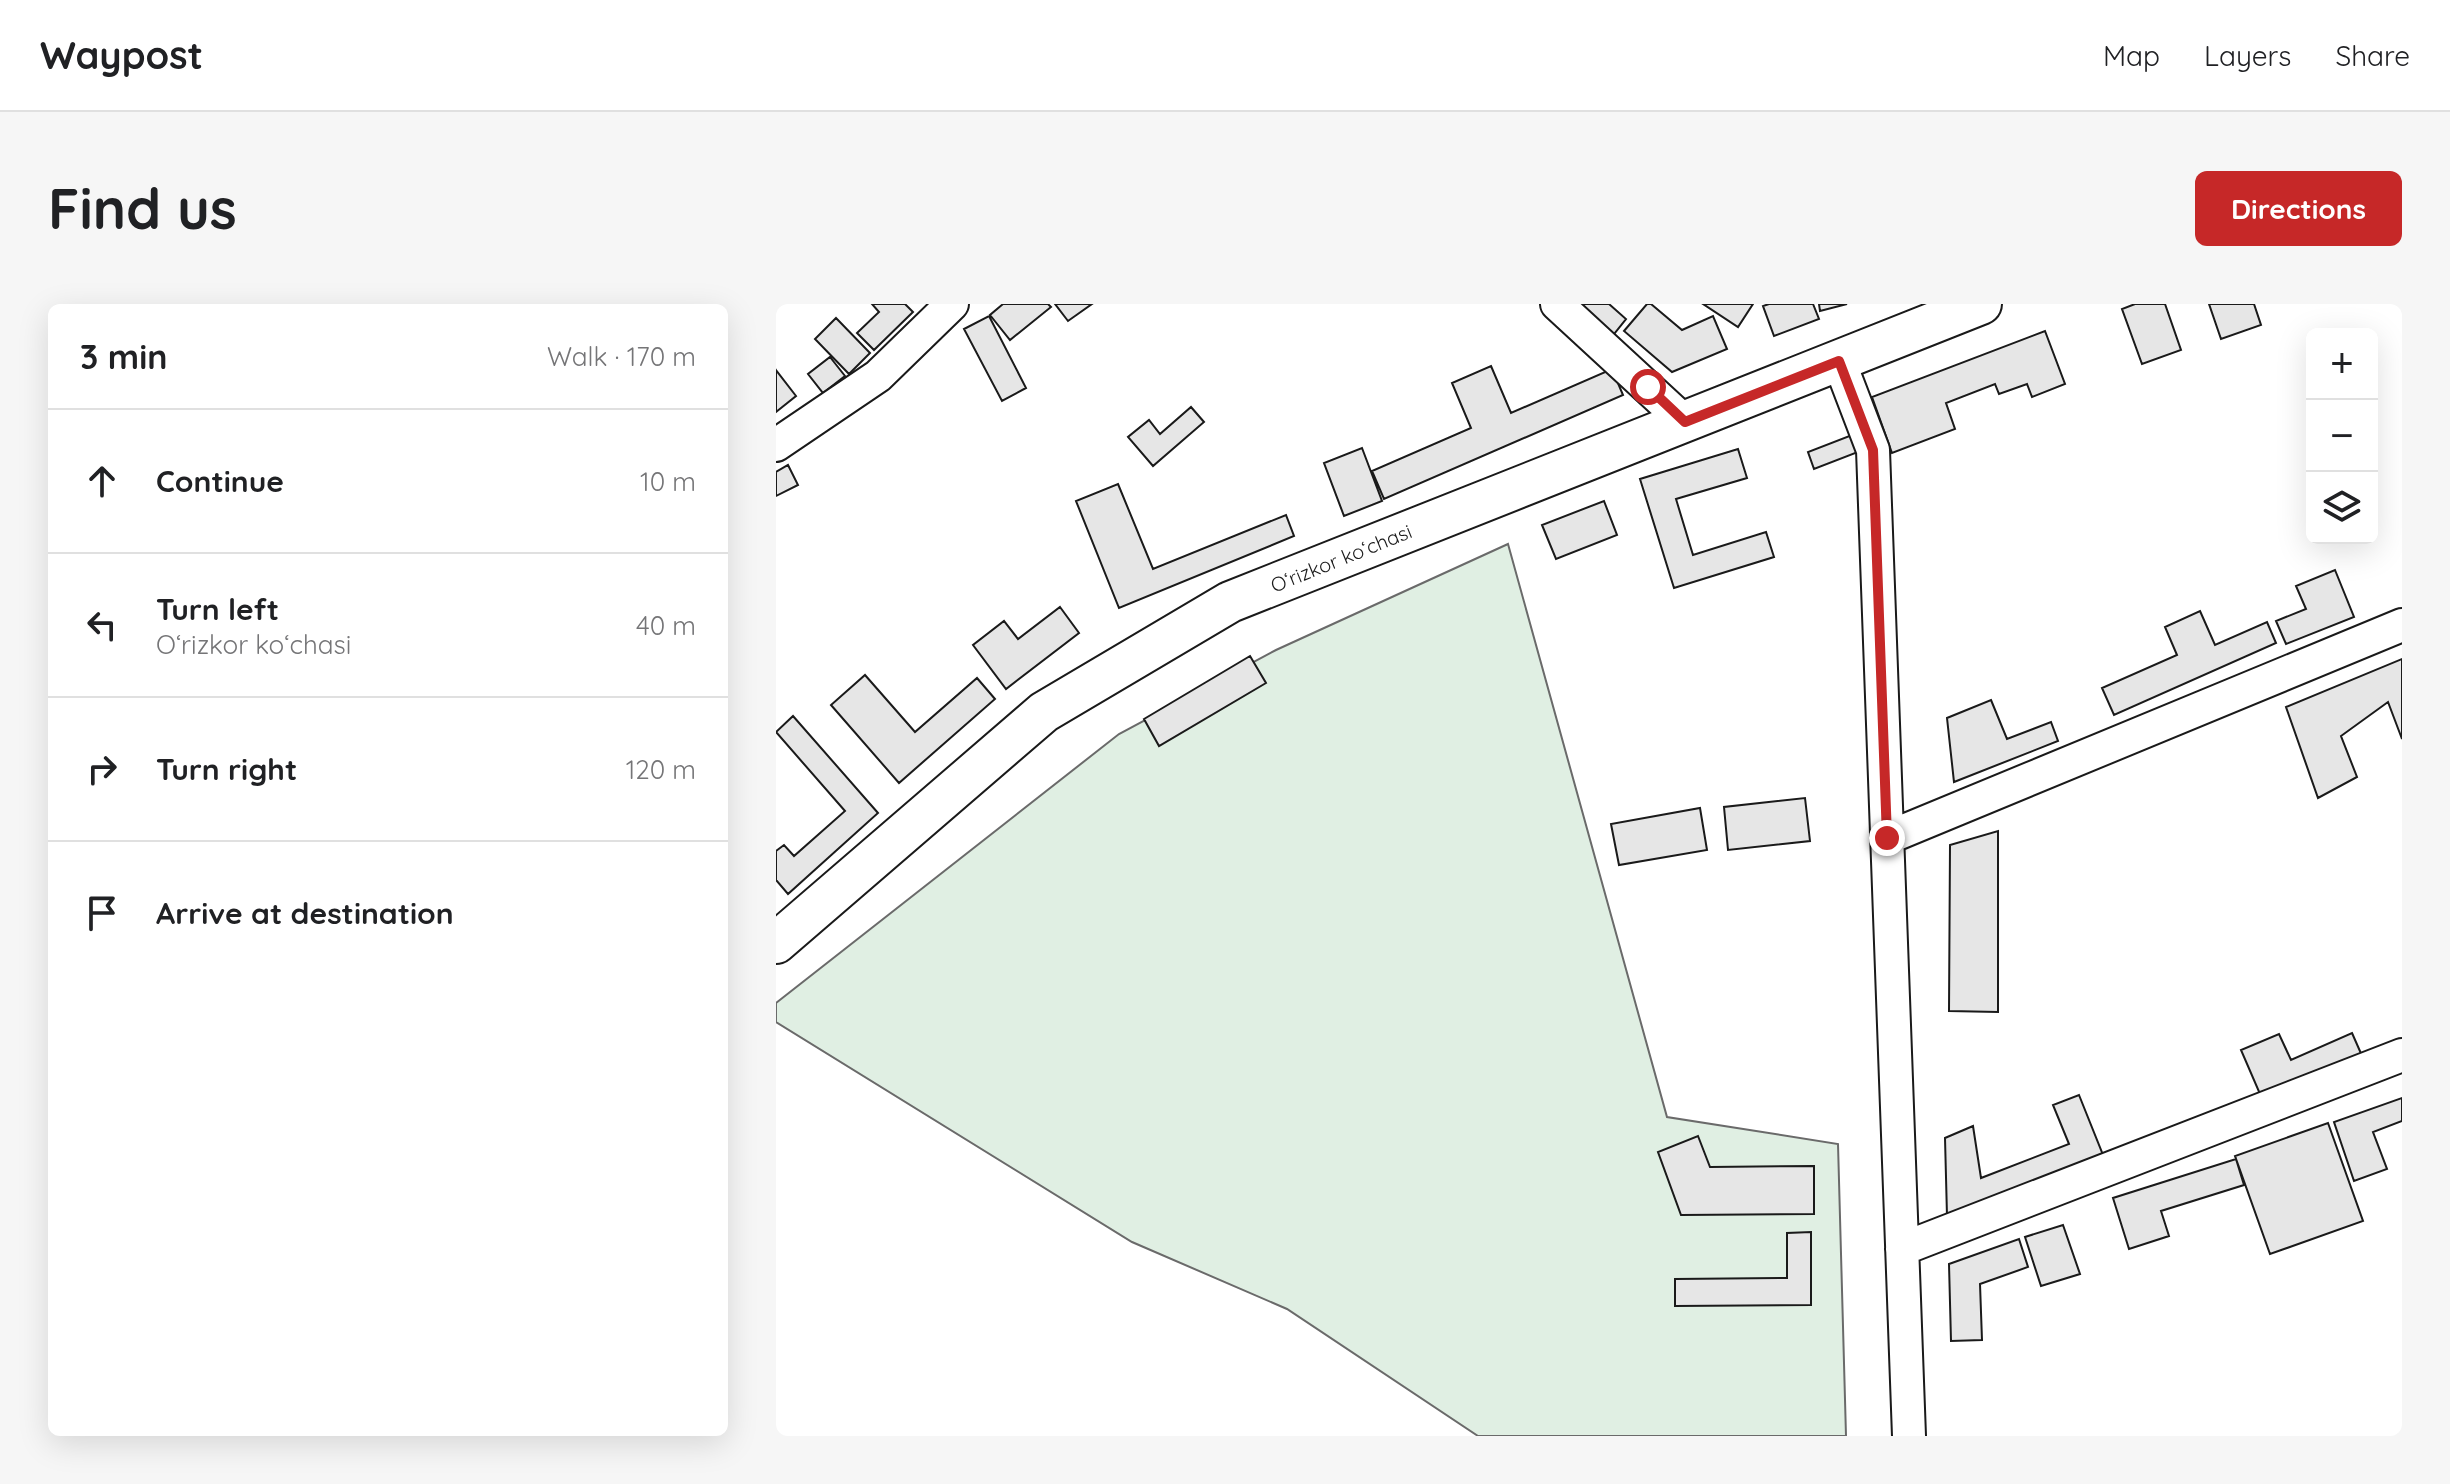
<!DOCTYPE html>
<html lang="en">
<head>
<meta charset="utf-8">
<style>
  :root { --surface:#fff; --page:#f6f6f6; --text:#202124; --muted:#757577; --line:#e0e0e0; --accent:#c62828 }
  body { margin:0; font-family:Quicksand,sans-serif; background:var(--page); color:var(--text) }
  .controls { position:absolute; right:24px; top:24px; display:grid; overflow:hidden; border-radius:12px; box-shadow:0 8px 32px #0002 }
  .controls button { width:72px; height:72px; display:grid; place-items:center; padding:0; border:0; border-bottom:2px solid var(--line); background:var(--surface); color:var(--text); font:40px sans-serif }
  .stop { position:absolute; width:24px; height:24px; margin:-18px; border:6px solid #c62828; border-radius:50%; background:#fff }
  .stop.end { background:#c62828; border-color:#fff; box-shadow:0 2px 8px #0008 }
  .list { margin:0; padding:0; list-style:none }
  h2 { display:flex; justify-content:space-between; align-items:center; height:104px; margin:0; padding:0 32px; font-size:34px }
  h2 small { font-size:26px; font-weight:400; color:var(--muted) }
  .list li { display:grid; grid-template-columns:52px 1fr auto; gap:24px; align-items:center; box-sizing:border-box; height:144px; padding:0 32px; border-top:2px solid var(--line) }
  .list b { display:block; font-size:30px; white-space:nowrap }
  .list p { margin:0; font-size:26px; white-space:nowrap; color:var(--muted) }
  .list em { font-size:26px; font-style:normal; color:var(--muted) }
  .icon { flex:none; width:44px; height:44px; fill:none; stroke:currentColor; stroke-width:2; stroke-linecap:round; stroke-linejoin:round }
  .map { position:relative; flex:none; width:1626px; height:1132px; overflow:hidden; border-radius:12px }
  header { display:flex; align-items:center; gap:48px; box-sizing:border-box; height:112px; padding:0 40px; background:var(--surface); border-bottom:2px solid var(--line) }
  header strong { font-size:38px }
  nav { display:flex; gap:44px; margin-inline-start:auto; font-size:28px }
  .intro { display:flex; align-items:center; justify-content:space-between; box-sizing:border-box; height:192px; padding:0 48px }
  h1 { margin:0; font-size:56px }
  .button { padding:20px 36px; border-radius:12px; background:var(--accent); color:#fff; font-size:28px; font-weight:700 }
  main { display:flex; gap:48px; padding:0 48px }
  aside { flex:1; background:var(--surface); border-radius:12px; box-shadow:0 8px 32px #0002 }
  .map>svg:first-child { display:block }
</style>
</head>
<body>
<header>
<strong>Waypost</strong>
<nav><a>Map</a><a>Layers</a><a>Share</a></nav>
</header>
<div class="intro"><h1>Find us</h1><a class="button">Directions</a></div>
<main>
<aside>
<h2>3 min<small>Walk · 170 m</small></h2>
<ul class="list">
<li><svg class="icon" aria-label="ahead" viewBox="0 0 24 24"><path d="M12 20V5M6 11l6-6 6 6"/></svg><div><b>Continue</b></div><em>10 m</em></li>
<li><svg class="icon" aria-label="left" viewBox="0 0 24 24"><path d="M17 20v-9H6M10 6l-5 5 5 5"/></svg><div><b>Turn left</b><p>Oʻrizkor koʻchasi</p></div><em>40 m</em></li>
<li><svg class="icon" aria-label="right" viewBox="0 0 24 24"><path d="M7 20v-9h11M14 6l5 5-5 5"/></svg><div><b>Turn right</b></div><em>120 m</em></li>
<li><svg class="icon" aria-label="arrive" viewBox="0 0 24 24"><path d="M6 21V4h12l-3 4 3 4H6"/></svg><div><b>Arrive at destination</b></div></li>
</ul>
</aside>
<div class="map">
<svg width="1626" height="1132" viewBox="0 0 1626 1132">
  <rect width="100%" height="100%" fill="#fff"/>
  <path fill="#e0efe3" stroke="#6a6a6a" stroke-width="2" d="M732 240 891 813 1062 840 1070 1132H702L511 1005 356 938 0 718V699L343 430 500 346Z"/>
  <path fill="#e6e6e6" stroke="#1a1a1a" stroke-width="2" d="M96 0H129L137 8 98 46 81 29 103 8Z
    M227 0H272L275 3 234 36 214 11Z
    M279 0H316L292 17Z
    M802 0H833L850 15 838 30Z
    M871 0H875L906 26 937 12 951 45 896 68 848 27Z
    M927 0H977L962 23Z
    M993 0H1037L1043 15 998 32 987 2Z
    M1043 0H1071L1044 7Z
    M1359 0H1389L1405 46 1366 60 1346 5Z
    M1433 0H1478L1485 21 1445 35Z
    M213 12 250 84 226 97 188 25Z
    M60 14 94 49 73 70 39 35Z
    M1269 27 1289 80 1256 93 1251 80 1223 90 1219 80 1170 99 1179 125 1116 149 1096 93Z
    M54 53 69 72 47 89 32 70Z
    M715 62 735 109 836 65 847 91 608 195 596 167 695 124 676 79Z
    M0 66 20 92 0 108Z
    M415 103 428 118 377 162 352 133 373 116 384 130Z
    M1076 131 1082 148 1038 165 1032 148Z
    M586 144 606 197 568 212 548 159Z
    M962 145 971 174 900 195 917 251 990 228 998 253 898 284 864 175Z
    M12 161 22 181 0 192V168Z
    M342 180 377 265 510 211 518 232 343 304 300 197Z
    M828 197 841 231 780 255 766 221Z
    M1559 266 1578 313 1510 340 1500 317 1530 305 1520 282Z
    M284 303 303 329 230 385 197 341 228 317 242 335Z
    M1424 307 1439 341 1491 318 1500 339 1338 411 1326 384 1401 351 1389 323Z
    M474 352 490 379 383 442 368 415Z
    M1626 355V435L1612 398 1565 432 1581 473 1542 494 1510 403Z
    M89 371 139 428 201 374 219 395 123 479 55 401Z
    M1215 396 1231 435 1275 418 1282 437 1178 478 1171 414Z
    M17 412 102 509 12 590 0 576V547L8 541 18 552 69 507 0 428Z
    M1029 494 1034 537 952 546 948 503Z
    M924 504 931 546 843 561 835 520Z
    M1222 527V708L1173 707 1174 541Z
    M1576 729 1587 754 1487 797 1465 746 1503 730 1515 756Z
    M1303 791 1327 851 1171 912 1169 834 1197 822 1205 874 1293 840 1277 801Z
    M1626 794V817L1597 828 1611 865 1578 877 1558 818Z
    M1552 819 1587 917 1494 950 1459 852Z
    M922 832 934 863 1038 862V910L905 911 882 848Z
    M1460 855 1468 881 1385 907 1393 932 1353 945 1337 894Z
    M1287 921 1304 970 1265 982 1249 933Z
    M1035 928V1001L899 1002V975L1011 974V929Z
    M1243 935 1252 963 1204 980 1206 1036 1175 1037 1173 960Z"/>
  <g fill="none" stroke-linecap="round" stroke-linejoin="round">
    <defs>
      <path id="minor" d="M781 0 909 118
        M1063 57 1097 146 1133 1132
        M0 141 102 72 176 0
        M1111 534 1626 321
        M1126 945 1626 751"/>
      <path id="major" d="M0 639 268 408 454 298 1205 0"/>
    </defs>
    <use href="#minor" stroke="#1a1a1a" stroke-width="36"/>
    <use href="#major" stroke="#1a1a1a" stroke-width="44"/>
    <use href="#minor" stroke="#fff" stroke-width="32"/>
    <use href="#major" stroke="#fff" stroke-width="40"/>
  </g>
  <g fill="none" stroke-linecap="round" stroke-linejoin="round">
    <path stroke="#c62828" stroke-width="10" d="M872 83 909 118 1063 57 1097 146 1111 534"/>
  </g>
  <g text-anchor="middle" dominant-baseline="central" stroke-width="6" stroke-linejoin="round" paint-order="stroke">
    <g font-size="20" fill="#1a1a1a" stroke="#fff">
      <text transform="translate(565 254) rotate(-22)">Oʻrizkor koʻchasi</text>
    </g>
  </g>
</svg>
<div class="controls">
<button>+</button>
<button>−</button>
<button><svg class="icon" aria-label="layers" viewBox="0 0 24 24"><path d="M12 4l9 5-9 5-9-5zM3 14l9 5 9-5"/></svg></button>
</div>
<div class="stop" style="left:872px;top:83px"></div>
<div class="stop end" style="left:1111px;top:534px"></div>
</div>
</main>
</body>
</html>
